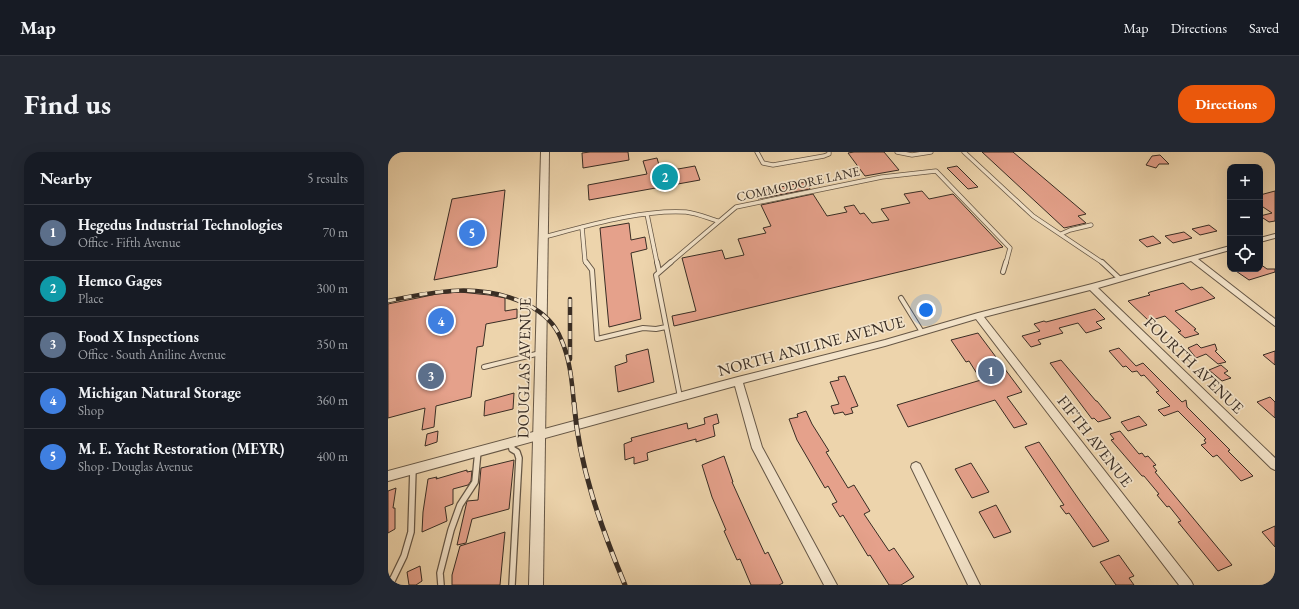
<!DOCTYPE html>
<html lang="en">
<head>
<meta charset="utf-8">
<style>
  :root { --surface:#171b24; --page:#242831; --text:#f1f3f6; --muted:#9ea1a6; --line:#363941; --accent:#ea580c }
  body { margin:0; font-family:"EB Garamond",serif; background:var(--page); color:var(--text) }
  .controls { position:absolute; right:12px; top:12px; display:grid; overflow:hidden; border-radius:8px; box-shadow:0 4px 16px #0002 }
  .controls button { width:36px; height:36px; display:grid; place-items:center; padding:0; border:0; border-bottom:1px solid var(--line); background:var(--surface); color:var(--text); font:20px sans-serif }
  .you { position:absolute; left:538px; top:158px; width:14px; height:14px; margin:-10px; border:3px solid #fff; border-radius:50%; background:#1a73e8; box-shadow:0 0 0 6px #1a73e833 }
  .badge { display:grid; place-items:center; width:26px; height:26px; border-radius:50%; background:var(--accent); color:#fff; font-size:13px; font-weight:700 }
  .pin { position:absolute; translate:-50% -50%; border:2px solid #fff; box-shadow:0 1px 4px #0006 }
  .list { margin:0; padding:0; list-style:none }
  h2 { display:flex; justify-content:space-between; align-items:center; height:52px; margin:0; padding:0 16px; font-size:17px }
  h2 small { font-size:13px; font-weight:400; color:var(--muted) }
  .list li { display:grid; grid-template-columns:26px 1fr auto; gap:12px; align-items:center; box-sizing:border-box; height:56px; padding:0 16px; border-top:1px solid var(--line) }
  .list b { display:block; font-size:15px; white-space:nowrap }
  .list p { margin:0; font-size:13px; white-space:nowrap; color:var(--muted) }
  .list em { font-size:13px; font-style:normal; color:var(--muted) }
  .icon { flex:none; width:22px; height:22px; fill:none; stroke:currentColor; stroke-width:2; stroke-linecap:round; stroke-linejoin:round }
  .map { position:relative; flex:none; width:887px; height:433px; overflow:hidden; border-radius:16px }
  header { display:flex; align-items:center; gap:24px; box-sizing:border-box; height:56px; padding:0 20px; background:var(--surface); border-bottom:1px solid var(--line) }
  header strong { font-size:19px }
  nav { display:flex; gap:22px; margin-inline-start:auto; font-size:14px }
  .intro { display:flex; align-items:center; justify-content:space-between; box-sizing:border-box; height:96px; padding:0 24px }
  h1 { margin:0; font-size:28px }
  .button { padding:10px 18px; border-radius:16px; background:var(--accent); color:#fff; font-size:14px; font-weight:700 }
  main { display:flex; gap:24px; padding:0 24px }
  aside { flex:1; background:var(--surface); border-radius:16px; box-shadow:0 4px 16px #0002 }
  .map>svg:first-child { display:block }
</style>
</head>
<body>
<header>
<strong>Map</strong>
<nav><a>Map</a><a>Directions</a><a>Saved</a></nav>
</header>
<div class="intro"><h1>Find us</h1><a class="button">Directions</a></div>
<main>
<aside>
<h2>Nearby<small>5 results</small></h2>
<ul class="list">
<li><span class="badge" style="background:#5c6f8a">1</span><div><b>Hegedus Industrial Technologies</b><p>Office · Fifth Avenue</p></div><em>70 m</em></li>
<li><span class="badge" style="background:#0f9aa8">2</span><div><b>Hemco Gages</b><p>Place</p></div><em>300 m</em></li>
<li><span class="badge" style="background:#5c6f8a">3</span><div><b>Food X Inspections</b><p>Office · South Aniline Avenue</p></div><em>350 m</em></li>
<li><span class="badge" style="background:#3f7fe0">4</span><div><b>Michigan Natural Storage</b><p>Shop</p></div><em>360 m</em></li>
<li><span class="badge" style="background:#3f7fe0">5</span><div><b>M. E. Yacht Restoration (MEYR)</b><p>Shop · Douglas Avenue</p></div><em>400 m</em></li>
</ul>
</aside>
<div class="map">
<svg width="887" height="433" viewBox="0 0 887 433">
  <rect width="100%" height="100%" fill="#edd4ac"/>
  <filter id="stains"><feTurbulence type="fractalNoise" baseFrequency=".005" numOctaves="4"/><feColorMatrix values="0 0 0 0 .2 0 0 0 0 .09 0 0 0 0 .02 0 0 0 .5 -.17"/></filter>
  <radialGradient id="worn" r=".72"><stop offset=".6" stop-color="#630" stop-opacity="0"/><stop offset="1" stop-color="#630" stop-opacity=".3"/></radialGradient>
  <path fill="#e5a18b" stroke="#392d24" d="M202 0H240L241 8 195 16 194 1Z
    M466 0H496L511 18 477 24 460 1Z
    M594 0H625L698 62 690 64 698 71 676 76Z
    M772 3 781 12H771L768 16 758 13 764 4Z
    M269 6 273 20 307 14 312 28 201 48 200 33 259 22 255 9Z
    M569 14 590 35 580 37 559 16Z
    M418 30 422 37 370 47 367 40Z
    M117 38 109 115 46 128 64 47Z
    M534 39 541 47 565 42 615 95 286 174 284 164 308 159 294 106 334 98 337 107 356 103 350 87 378 81 375 76 383 74 373 53 425 42 439 64 459 60 456 55 466 53 472 62 476 61 484 71 501 68 493 57 522 51 516 42Z
    M887 39V69L881 70 872 64 884 61 872 53V43Z
    M241 71 243 88 257 85 259 97 243 101 253 167 221 175 212 76Z
    M821 73 829 79 812 83 804 77Z
    M796 80 804 86 785 91 777 84Z
    M765 84 773 91 759 95 751 88Z
    M872 112 879 117H887V120L861 128 845 117H872Z
    M795 131 803 138 814 135 827 146 787 159 808 177 806 178 811 182 797 186 790 180 793 179 777 164 761 169 740 149 762 143 760 141 762 140Z
    M72 140 101 143 117 146V159L129 157V166L98 172 95 194 89 195 83 245 48 254 46 275 34 278 37 256 0 266V152L49 142Z
    M707 157 717 167 708 170 714 176 698 181 690 171 671 176 675 181 650 188 653 192 643 195 634 184 652 179 646 172 656 169 658 170Z
    M590 181 634 240 619 245 639 272 626 276 607 248 520 275 509 253 593 228 581 209 578 210 563 188Z
    M809 192 813 196 827 192 829 198 827 199 838 210 830 212 818 202 808 206 800 196Z
    M731 196 748 214 755 211 794 250 798 248 799 255 842 298 840 299 865 324 853 329 829 303 825 305 813 293 818 291 816 288 818 287 790 259 776 264 770 258 782 254 768 240 771 239 756 223 753 224 749 219 744 220 738 214 735 215 721 199Z
    M260 197 266 230 230 240 227 214 239 210 238 203Z
    M887 199V213L875 203Z
    M673 208 708 249H709L723 266 710 270 706 266 704 267 662 211Z
    M833 213 840 219 836 221 843 226 834 229 821 218Z
    M457 224 470 254 463 256 465 261 457 263 455 260 446 262 443 254 451 252 442 230 451 228 450 225Z
    M126 241 125 257 96 264 97 249Z
    M882 245 887 250V266L869 250Z
    M418 259 424 272 441 299 438 300 460 336 466 333 482 359 476 362 501 399 506 396 526 425 513 433H501L482 403 480 404 455 363 452 365 444 352 449 350 440 334 437 336 409 288 401 267 410 265 409 262Z
    M329 262 331 271 325 273 327 284 308 290V287L265 299 259 301 260 308 246 312V305L237 308 236 292 244 289 243 286 299 271 300 277 317 272 316 266Z
    M751 264 759 273 740 279 733 270Z
    M50 279 49 290 37 294 39 282Z
    M732 279 751 302 754 301 757 305 760 304 768 313 765 314 769 319 767 320 844 413 830 419 790 370 793 369 781 354 779 355 769 343 771 342 756 324H754L723 288 726 287 722 282Z
    M651 290 692 349 721 389 705 395 681 361 678 362 672 354 676 353 637 295Z
    M336 304 345 330H344L358 361 377 402 380 400 395 431 391 433H363L352 407 349 408 336 379 338 378 324 345 314 313Z
    M126 308 121 357 84 367 78 391 69 393 79 349 90 348 93 316Z
    M583 311 601 340 584 346 567 317Z
    M79 318V320L84 319 83 329 80 333 65 337V352L57 355 59 369 34 380 35 360 40 327 49 325 48 327Z
    M8 336 5 356H7V377L0 381V339Z
    M608 353 623 380 606 386 591 360Z
    M887 374V395L874 380Z
    M117 380 112 433H64V423L72 394Z
    M731 403 746 424 741 426 746 433H728L712 410Z
    M32 414 34 429 28 433H21L19 420Z"/>
  <g fill="none" stroke-linecap="round" stroke-linejoin="round">
    <defs>
      <path id="service-far2" d="M369 0 375 11 385 13 436 4 441 2V0
        M509 0 524 3 543 0
        M576 0 645 64 715 111
        M259 62 269 111
        M194 75 197 109 198 111
        M673 82 682 78 703 73
        M156 85C198 74 255 57 298 60 308 61 320 66 330 69
        M282 111 348 55 494 25 548 19 622 96 618 111"/>
      <path id="service-far1" d="M198 110 204 118 209 187 255 176 268 177 278 175
        M269 110 271 119
        M283 110 268 123 292 245
        M714 110 732 127
        M615 120 618 110
        M513 146 534 180
        M96 215 152 201"/>
      <path id="service" d="M123 290 124 297 129 300 131 306 124 433
        M2 433 16 404 23 380 25 317
        M53 433 52 421 63 378 72 353 87 330 90 299"/>
      <path id="minor" d="M887 82V86L872 90V86Z
        M842 94V98L810 107 887 167V174L803 109 710 136 887 306V318L883 316 702 138 596 165 803 429 805 433H791L588 167 497 194 355 231 374 295 449 433H436L364 296 347 234 0 329V319L350 225 497 188 590 161 704 132Z
        M528 310 532 312 592 433H580L523 315 524 312Z"/>
      <path id="tertiary" d="M153 0H161L155 433H141Z"/>
    </defs>
    <use href="#service-far2" stroke="#665746" stroke-width="5"/>
    <use href="#service-far1" stroke="#665746" stroke-width="6"/>
    <use href="#service" stroke="#665746" stroke-width="8"/>
    <use href="#minor" stroke="#665746" stroke-width="2"/>
    <use href="#tertiary" stroke="#665746" stroke-width="2"/>
    <use href="#service-far2" stroke="#f3e3c9" stroke-width="3.5"/>
    <use href="#service-far1" stroke="#f3e3c9" stroke-width="4"/>
    <use href="#service" stroke="#f3e3c9" stroke-width="5.5"/>
    <use href="#minor" fill="#f3e3c9" fill-rule="evenodd"/>
    <use href="#tertiary" fill="#f3e3c9" fill-rule="evenodd"/>
    <defs>
      <path id="rail-far1" d="M182 147V207
        M0 149C47 139 95 130 140 153 154 160 167 172 173 187 182 207 184 230 186 252"/>
      <path id="rail" d="M186 251C191 315 213 375 237 433"/>
    </defs>
    <use href="#rail-far1" stroke="#392d24" stroke-width="4.5"/>
    <use href="#rail" stroke="#392d24" stroke-width="5"/>
    <use href="#rail-far1" stroke="#f3e3c9" stroke-width="3" stroke-dasharray="8" stroke-linecap="butt"/>
    <use href="#rail" stroke="#f3e3c9" stroke-width="3.5" stroke-dasharray="11" stroke-linecap="butt"/>
  </g>
  <g text-anchor="middle" dominant-baseline="central" stroke-width="3.5" stroke-linejoin="round" paint-order="stroke">
    <g font-size="13" fill="#392d24" stroke="#f3e3c9">
      <text transform="translate(410 32) rotate(-12)">COMMODORE LANE</text>
    </g>
    <g font-size="16" fill="#392d24" stroke="#f3e3c9">
      <text transform="translate(423 194) rotate(-15)">NORTH ANILINE AVENUE</text>
      <text transform="translate(806 213) rotate(44)">FOURTH AVENUE</text>
      <text transform="translate(136 216) rotate(-89)">DOUGLAS AVENUE</text>
      <text transform="translate(707 289) rotate(52)">FIFTH AVENUE</text>
    </g>
  </g>
  <rect width="100%" height="100%" filter="url(#stains)"/>
  <rect width="100%" height="100%" fill="url(#worn)"/>
</svg>
<div class="controls">
<button>+</button>
<button>−</button>
<button><svg class="icon" aria-label="locate" viewBox="0 0 24 24"><circle cx="12" cy="12" r="6"/><path d="M12 2v4M12 18v4M2 12h4M18 12h4"/></svg></button>
</div>
<div class="you"></div>
<div class="pin badge" style="left:603px;top:219px;background:#5c6f8a">1</div>
<div class="pin badge" style="left:277px;top:25px;background:#0f9aa8">2</div>
<div class="pin badge" style="left:43px;top:224px;background:#5c6f8a">3</div>
<div class="pin badge" style="left:53px;top:169px;background:#3f7fe0">4</div>
<div class="pin badge" style="left:84px;top:81px;background:#3f7fe0">5</div>
</div>
</main>
</body>
</html>
